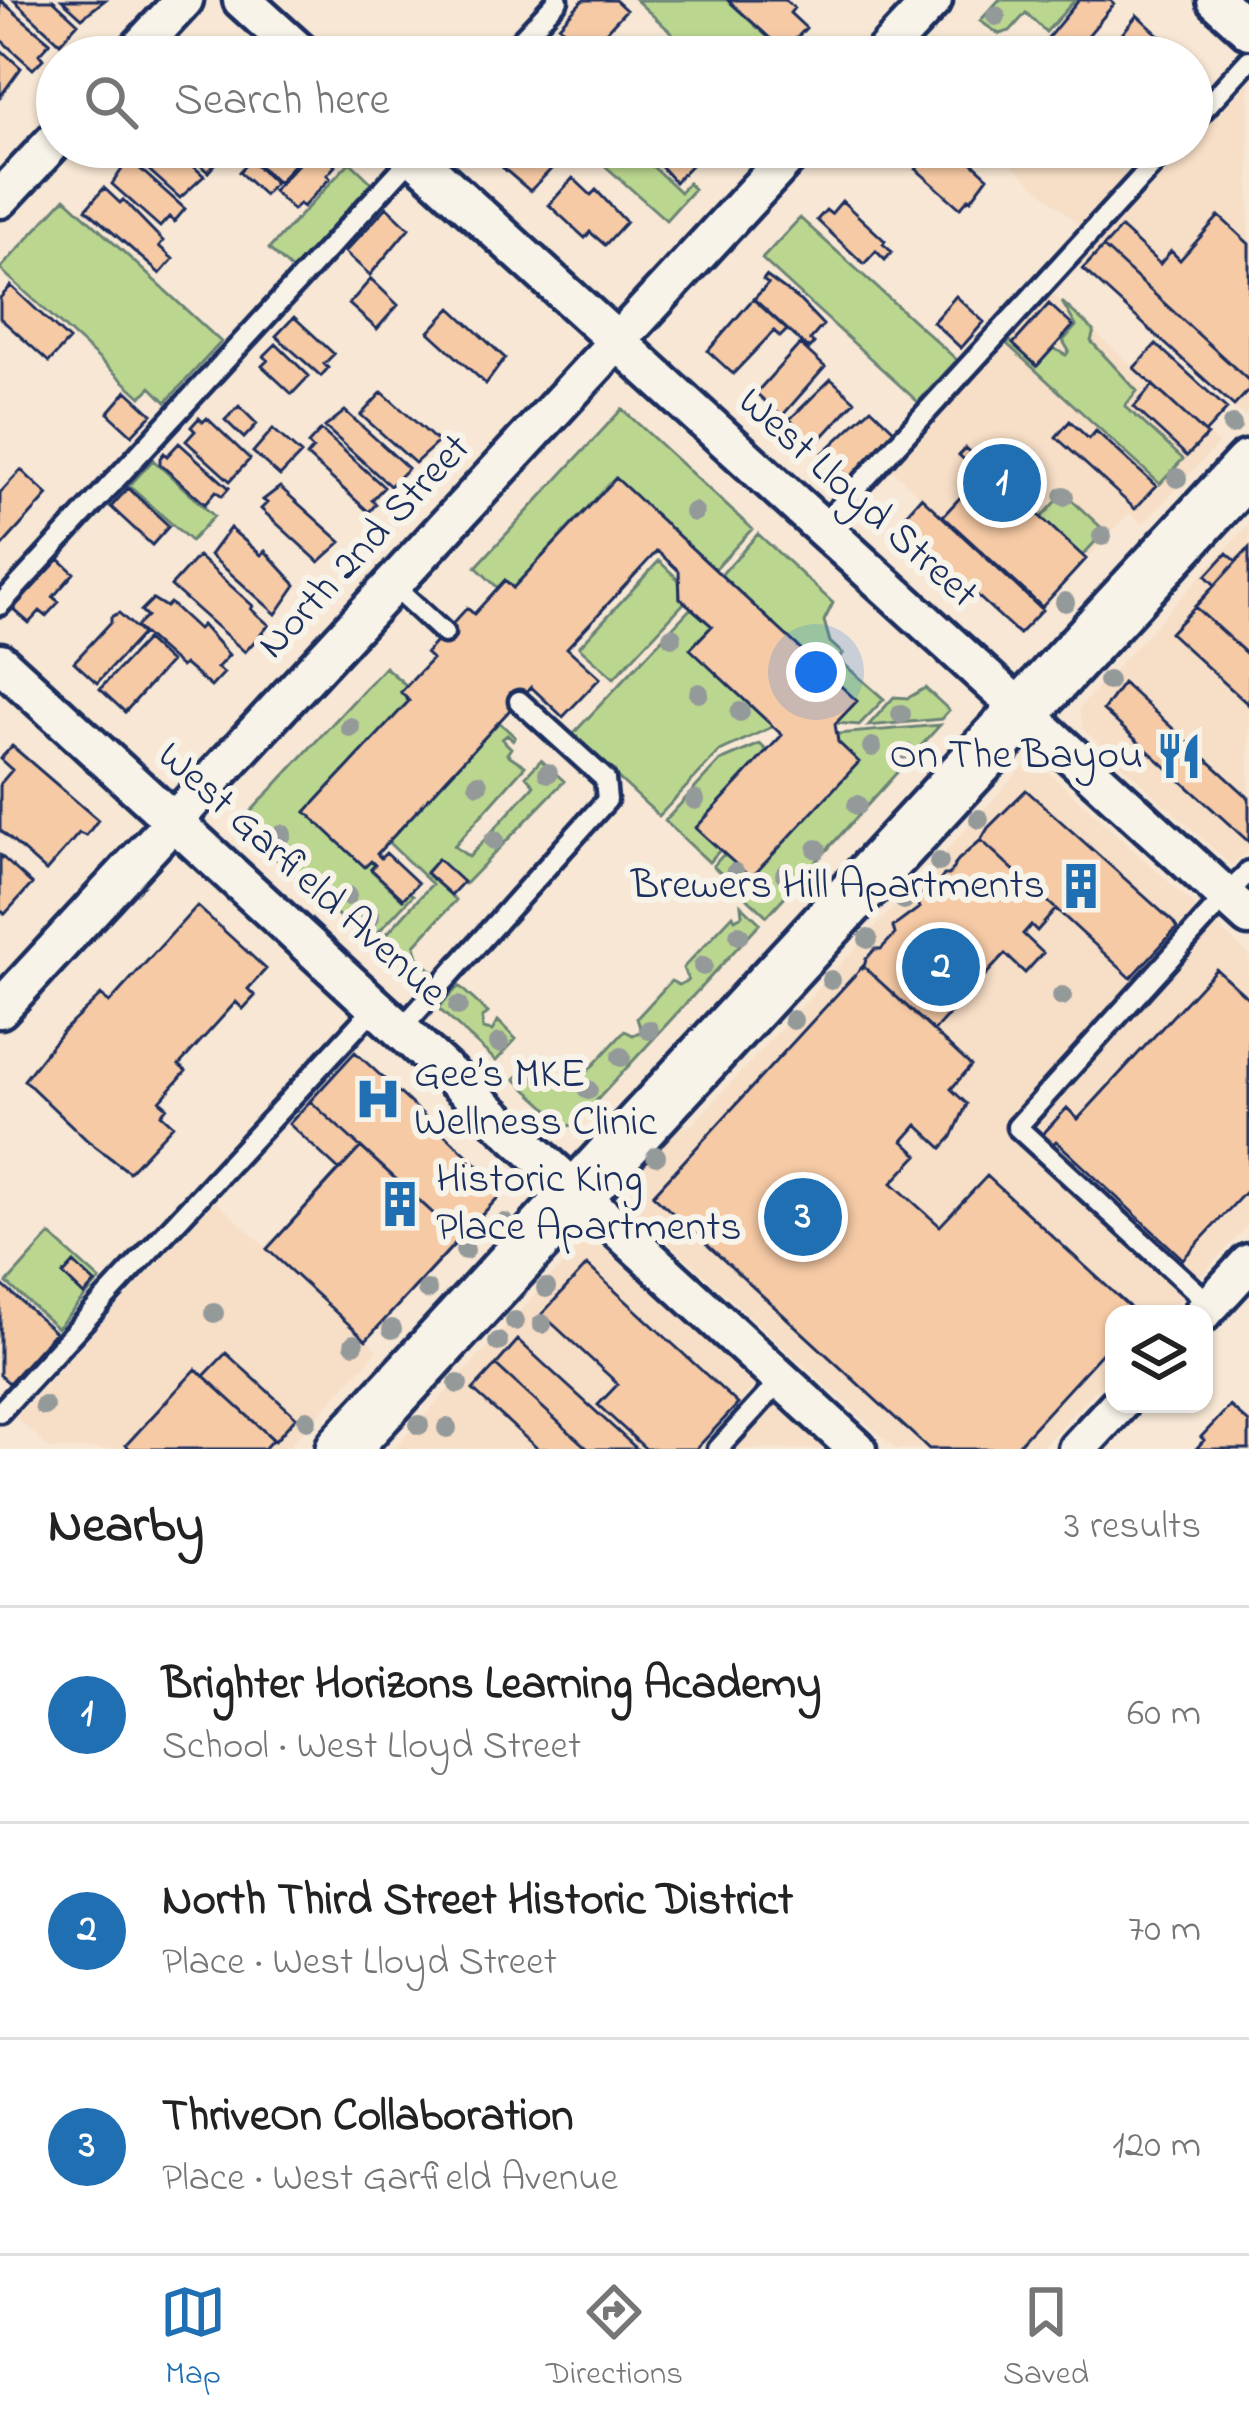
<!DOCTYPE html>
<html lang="en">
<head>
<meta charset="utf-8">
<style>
  :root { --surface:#fff; --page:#f6f6f6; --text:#222; --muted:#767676; --line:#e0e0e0; --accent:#1f6fb2 }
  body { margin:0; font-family:"Indie Flower",sans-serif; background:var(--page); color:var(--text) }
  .controls { position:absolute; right:36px; bottom:36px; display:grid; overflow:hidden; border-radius:24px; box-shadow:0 3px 9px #0004 }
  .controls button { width:108px; height:108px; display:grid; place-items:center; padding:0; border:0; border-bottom:3px solid var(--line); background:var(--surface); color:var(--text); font:60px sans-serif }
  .you { position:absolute; left:816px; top:672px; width:42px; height:42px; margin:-30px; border:9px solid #fff; border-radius:50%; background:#1a73e8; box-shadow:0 0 0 18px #1a73e833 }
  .badge { display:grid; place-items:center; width:78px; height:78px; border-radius:50%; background:var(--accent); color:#fff; font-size:39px; font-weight:700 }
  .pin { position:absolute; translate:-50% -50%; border:6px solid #fff; box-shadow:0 3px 12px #0006 }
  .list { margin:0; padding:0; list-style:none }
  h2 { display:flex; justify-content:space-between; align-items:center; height:156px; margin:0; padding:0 48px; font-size:51px }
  h2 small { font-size:39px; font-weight:400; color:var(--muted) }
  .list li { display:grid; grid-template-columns:78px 1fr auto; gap:36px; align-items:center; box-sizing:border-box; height:216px; padding:0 48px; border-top:3px solid var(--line) }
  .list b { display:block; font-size:45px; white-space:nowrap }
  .list p { margin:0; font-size:39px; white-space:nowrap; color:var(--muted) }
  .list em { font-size:39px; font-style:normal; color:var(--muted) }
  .icon { flex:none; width:66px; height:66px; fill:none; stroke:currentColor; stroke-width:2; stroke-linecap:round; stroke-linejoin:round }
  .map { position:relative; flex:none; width:1249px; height:1449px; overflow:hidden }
  .search { position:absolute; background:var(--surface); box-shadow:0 3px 9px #0004; left:36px; right:36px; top:36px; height:132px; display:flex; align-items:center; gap:30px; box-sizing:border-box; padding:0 42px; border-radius:66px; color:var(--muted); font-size:45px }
  .sheet { height:804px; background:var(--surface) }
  nav { display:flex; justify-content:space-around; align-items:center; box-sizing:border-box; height:168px; border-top:3px solid var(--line); background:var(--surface); font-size:33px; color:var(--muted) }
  nav a { display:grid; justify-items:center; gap:6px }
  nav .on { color:var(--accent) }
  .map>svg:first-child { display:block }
</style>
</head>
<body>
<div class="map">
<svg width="1249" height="1449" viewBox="0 0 1249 1449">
  <rect width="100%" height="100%" fill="#f7e7d4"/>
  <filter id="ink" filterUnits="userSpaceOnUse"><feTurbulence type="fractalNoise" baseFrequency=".00833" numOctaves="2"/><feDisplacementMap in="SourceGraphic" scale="24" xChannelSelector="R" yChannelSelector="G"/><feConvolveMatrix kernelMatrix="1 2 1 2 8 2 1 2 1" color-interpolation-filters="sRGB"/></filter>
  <g filter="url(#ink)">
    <path fill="#f7dec6" d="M1249 82V410L1244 416 1079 265 1099 243 992 147H1093L1145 194Z
      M1053 294 1218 444 1143 524 1129 513 1042 607 891 469Z
      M1249 524V851L1231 865 1083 729 1079 708Z
      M1037 767 1049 773 1249 955V1224L1166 1314H1114V1370L1040 1449H896L636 1213 632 1198 637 1173 677 1128 690 1127 1017 774 1024 768Z
      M215 1201 378 1350 287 1449H50L16 1417Z
      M589 1242 611 1251 756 1384 696 1449H394L580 1246Z
      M778 1402 829 1449H733Z"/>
    <path fill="#bbd78f" stroke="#6b8376" stroke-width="3" d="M636 0H727L790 57H698Z
      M999 0H1075L1046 32 1026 13 1010 31 999 34 980 21Z
      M584 147H632L680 192 688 183 694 189 666 220Z
      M350 162 372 183 292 270 269 249Z
      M65 198 221 342 166 402 151 387 141 397 0 269Z
      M800 218 957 360 918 402 762 259Z
      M1062 302 1094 331 1091 341 1137 391 1125 406 1183 459 1160 484 1006 343 1009 340 1036 365 1053 348 1066 355 1069 351 1063 341 1076 326Z
      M622 409 752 529 715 569 615 478 513 588H498L476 567Z
      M153 460 214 516 191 541 129 486Z
      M1064 493 1105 531 1082 556 1041 518Z
      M758 534 833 603 824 621 830 642 843 654 838 659 884 699 859 725 836 723 856 701 721 575Z
      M659 561 679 580 680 598 685 602 614 678 579 647Z
      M691 608 712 626 691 648 774 726 720 751 659 816 572 735Z
      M385 667 407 686 401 693 409 701 306 812 364 866 371 861 375 865 371 870 402 899 409 892 413 895 368 943 244 829V819Z
      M925 688 949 710 941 719 868 726 894 697 908 698Z
      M499 722 515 737 513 740 507 735 502 739 511 748 507 754 525 766 454 846 469 857 534 785 526 776 541 760 564 781 465 884 438 860 426 872 456 900 415 945 418 957 434 973 417 988 374 948 432 884 388 842Z
      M940 725 767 916 713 866 724 854 751 877 858 762 838 742 837 734Z
      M760 744 767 751 697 827 720 850 709 862 665 821 720 761Z
      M741 905 760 923 574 1125 567 1126 515 1079 536 1058 541 1062 540 1075 547 1078 553 1073 571 1089 625 1031 633 1035 641 1031 637 1018 671 981 679 985 688 980 683 968 733 915 735 919 742 915Z
      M459 986 488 1013 482 1018 483 1029 492 1031 498 1021 516 1039 496 1061 438 1008Z
      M50 1235 100 1280 57 1328 7 1283Z"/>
    <path fill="#f6caa5" stroke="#1b2f5e" stroke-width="3" d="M0 0 50 42 39 54 43 59 33 69 0 39Z
      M14 0H53L78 23 60 43Z
      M62 0H105L82 18Z
      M583 0H615L626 10 588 51 559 26Z
      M728 0H785L794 8 790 13 806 28 784 51Z
      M1079 0H1110L1114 4 1072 55 1064 57 1060 53 1055 57 1042 45Z
      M1137 15 1162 38 1145 57H1104Z
      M0 49 21 68 0 97Z
      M136 147H172L204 176 180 198 130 153Z
      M180 147H228L229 148 208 172Z
      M239 147H308L278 183Z
      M314 147H324L335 157 331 161 335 166 327 175 330 178 303 207 299 204 293 210 273 191Z
      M517 147H566L558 156 561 159 530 191 503 168Z
      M643 147H682L696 160 675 182Z
      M905 147H955L988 177 971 200 969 198 960 208 916 169 920 165 903 150Z
      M129 159 185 209 174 222 169 217 160 227 112 184Z
      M250 160 275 183 264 195 239 172Z
      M573 178 591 195 596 190 626 222 605 245 590 232 585 238 549 205Z
      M104 188 120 203 123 200 163 241 159 246 173 259 160 274 86 209Z
      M842 201 885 241 883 244 892 252 885 260 876 251 864 264 817 220 826 210 831 214Z
      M387 207 409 228 370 275 345 252Z
      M1219 216 1249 244V390L1234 406 1083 269 1121 228 1160 264 1171 251 1180 260Z
      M1103 247 1249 381V390L1234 406 1083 269Z
      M766 276 800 301 823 325 810 340 814 343 809 349 754 299 768 284 763 280Z
      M371 279 398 305 377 329 349 304Z
      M11 286 69 340 49 362 0 318V298Z
      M956 296 984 322 961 348 933 322Z
      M753 299 787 330 780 337 774 331 733 374 708 351Z
      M1049 304 1073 326 1037 366 1013 344Z
      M451 308 505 358 486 384 429 332Z
      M294 317 334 354 324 364 328 368 321 376 276 336Z
      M276 344 309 376 292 394 262 366 268 360 264 356Z
      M800 344 825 367 782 416 756 393Z
      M1156 344 1227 409 1205 433 1134 368Z
      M831 379 855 401 814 446 790 419Z
      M1153 385 1207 435 1187 456 1134 407Z
      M127 391 152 414 132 435 108 413Z
      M382 392 438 442 415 463 361 415Z
      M239 406 257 424 244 438 225 420Z
      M871 408 894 430 850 478 823 453Z
      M345 411 408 468 390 486 325 427Z
      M199 418 203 422 207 418 250 459 230 481 186 441 195 431 191 427Z
      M1070 421 1089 439 1096 431 1156 486 1135 509 1056 437Z
      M273 429 301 454 280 476 253 452Z
      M321 430 384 487 372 500 376 504 369 512 307 456 313 449 308 444Z
      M179 443 229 488 222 496 216 491 205 504 160 464V458L164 453 167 456Z
      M966 448 1086 559 1042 607 943 516 981 475 959 455Z
      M21 470 48 495 0 548V493Z
      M616 478 857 701 835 724 838 742 859 762 751 878 696 828 782 735 690 649 712 626 680 598 679 571 657 551 567 648 600 678 563 717 531 687 377 854 381 858 386 853 418 883 403 899 371 869 375 865 371 861 365 867 306 812 409 701 401 692 432 659 426 653 456 620 467 608 474 614 505 580 513 588Z
      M280 487 341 542 319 562 261 509 267 503 263 500Z
      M128 488 169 526 152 545 111 507Z
      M921 497 1042 610 1019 634 898 523Z
      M230 528 261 555 265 551 296 585 276 614 210 555Z
      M1249 548V705L1170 633 1215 585 1206 576 1227 553 1236 561Z
      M1249 548V656L1195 607Z
      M198 556 253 606 251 609 269 625 245 652 171 586Z
      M59 559 74 573 53 597 59 602 46 616 40 611 29 623 13 609Z
      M153 599 166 607 170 603 198 629 202 625 229 655 217 668 224 673 211 687 184 664 181 667 136 627 147 616 141 611Z
      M1195 607 1249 656V705L1170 633Z
      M119 613 142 634 97 683 74 662 111 622V617Z
      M146 640 170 662 125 712 100 689Z
      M1123 683 1249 798V842L1103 710Z
      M12 746 98 820 86 836 79 833 46 871 0 830V784L12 770 0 759Z
      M1026 790 1173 922 1177 928 1131 978 981 840 988 828Z
      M981 840 1056 909 1037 931 1031 925 1023 934 1043 953 1025 973 1005 954 934 1031 864 967 866 959 875 949H881L895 934 893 927 919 908 917 902 923 894H931L944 875H949L958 860Z
      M0 855 32 884 5 914 0 910Z
      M438 859 463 882 451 895 426 873Z
      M197 906 266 969 248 989 255 996 243 1009 236 1002 179 1065 186 1071 160 1101 167 1107 161 1114 173 1125 129 1172 88 1141 24 1080 62 1032 101 995 109 1003Z
      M863 966 971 1066 951 1089 967 1104 952 1137 942 1148 917 1125 903 1141 918 1155 892 1183 940 1226 987 1176 1137 1314H1114V1340L1014 1449H929L653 1195Z
      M1216 969 1249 999V1188L1183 1259 1056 1141 1052 1145 1042 1135 1067 1108 1078 1119Z
      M355 1052 505 1190 460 1238 310 1101Z
      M355 1052 505 1190 366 1340 267 1249 339 1170 289 1124Z
      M361 1147 460 1238 366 1340 267 1249Z
      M74 1263 95 1283 84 1295 63 1275Z
      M587 1265 738 1404 696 1449H646L598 1405 618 1384 542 1314Z
      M0 1283 55 1332 9 1383 0 1375Z
      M518 1340 545 1365 637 1449H588L496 1365Z
      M226 1353 296 1417 275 1441 204 1376Z
      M496 1365 588 1449H538L473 1390Z
      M196 1369 273 1439 264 1449H130L126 1445Z
      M1230 1406 1249 1423V1449H1196L1204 1440 1201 1437Z"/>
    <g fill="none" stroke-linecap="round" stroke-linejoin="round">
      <defs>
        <path id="lane" d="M505 57 558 0
          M1192 122 1249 60
          M821 527 1169 147
          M391 584 444 633
          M0 605 418 151
          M402 1028 607 800 605 779 519 701
          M1211 1305 1017 1127 1249 871
          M0 1412 377 1005
          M718 1449 781 1380"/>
        <path id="street" d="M242 0 305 57
          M1216 0 1249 30
          M131 57 184 0
          M880 57 933 0
          M404 147 1249 917
          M0 199 57 138
          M0 662 857 1449
          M0 1009 797 147
          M1202 1314 1249 1263
          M1077 1449 1119 1404"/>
        <path id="secondary" d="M342 1449 1249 467"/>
      </defs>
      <use href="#lane" stroke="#1b2f5e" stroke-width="27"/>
      <use href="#street" stroke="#1b2f5e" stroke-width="45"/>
      <use href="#secondary" stroke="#1b2f5e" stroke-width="60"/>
      <use href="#lane" stroke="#f7f3e8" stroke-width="18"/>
      <use href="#street" stroke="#f7f3e8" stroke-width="36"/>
      <use href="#secondary" stroke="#f7f3e8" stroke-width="51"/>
    </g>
    <g fill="#94999a">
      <circle cx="996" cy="16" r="10"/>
      <circle cx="1232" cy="425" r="10"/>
      <circle cx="1177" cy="478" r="10"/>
      <circle cx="1064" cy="496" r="10"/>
      <circle cx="694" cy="512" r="10"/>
      <circle cx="1102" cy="536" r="10"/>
      <circle cx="1065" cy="602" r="10"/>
      <circle cx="672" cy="637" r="10"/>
      <circle cx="1108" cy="681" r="10"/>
      <circle cx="699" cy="693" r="10"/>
      <circle cx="740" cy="712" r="10"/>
      <circle cx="901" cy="714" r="10"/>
      <circle cx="350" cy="727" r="10"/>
      <circle cx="872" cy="747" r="10"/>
      <circle cx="908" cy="754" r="10"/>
      <circle cx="548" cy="773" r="10"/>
      <circle cx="478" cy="784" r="10"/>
      <circle cx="695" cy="800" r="10"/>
      <circle cx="857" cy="805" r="10"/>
      <circle cx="979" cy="819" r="10"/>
      <circle cx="282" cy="834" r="10"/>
      <circle cx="494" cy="840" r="10"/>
      <circle cx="817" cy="849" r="10"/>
      <circle cx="939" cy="862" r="10"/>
      <circle cx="735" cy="873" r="10"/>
      <circle cx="785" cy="874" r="10"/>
      <circle cx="347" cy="896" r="10"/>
      <circle cx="904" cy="900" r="10"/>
      <circle cx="370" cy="917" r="10"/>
      <circle cx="739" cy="935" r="10"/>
      <circle cx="868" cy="939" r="10"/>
      <circle cx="703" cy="966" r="10"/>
      <circle cx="831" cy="980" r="10"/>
      <circle cx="1062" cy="996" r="10"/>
      <circle cx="458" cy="1006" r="10"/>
      <circle cx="793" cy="1020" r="10"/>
      <circle cx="649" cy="1030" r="10"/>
      <circle cx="499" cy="1043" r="10"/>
      <circle cx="621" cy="1057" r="10"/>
      <circle cx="588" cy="1090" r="10"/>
      <circle cx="656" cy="1156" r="10"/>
      <circle cx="504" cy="1223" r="10"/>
      <circle cx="465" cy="1250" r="10"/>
      <circle cx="546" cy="1288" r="10"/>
      <circle cx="427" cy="1290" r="10"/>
      <circle cx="214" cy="1313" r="10"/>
      <circle cx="515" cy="1321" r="10"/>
      <circle cx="542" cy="1324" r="10"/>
      <circle cx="392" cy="1329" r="10"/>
      <circle cx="498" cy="1342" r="10"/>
      <circle cx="354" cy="1344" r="10"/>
      <circle cx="458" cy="1384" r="10"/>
      <circle cx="44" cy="1406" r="10"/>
      <circle cx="307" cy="1420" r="10"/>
      <circle cx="419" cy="1425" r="10"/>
      <circle cx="447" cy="1428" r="10"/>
    </g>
  </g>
  <defs>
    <symbol id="restaurant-bare" viewBox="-9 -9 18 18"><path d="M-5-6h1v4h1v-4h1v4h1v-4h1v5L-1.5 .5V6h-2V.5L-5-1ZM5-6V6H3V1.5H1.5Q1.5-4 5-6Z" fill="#1f6fb2" stroke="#f7f3e8" stroke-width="2.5" paint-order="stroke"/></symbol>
    <symbol id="building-bare" viewBox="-9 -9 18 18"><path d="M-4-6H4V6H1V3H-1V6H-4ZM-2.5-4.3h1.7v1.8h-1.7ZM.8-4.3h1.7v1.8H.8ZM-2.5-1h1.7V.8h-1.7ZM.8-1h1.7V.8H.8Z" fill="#1f6fb2" stroke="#f7f3e8" stroke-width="2.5" paint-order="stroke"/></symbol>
    <symbol id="hospital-bare" viewBox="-9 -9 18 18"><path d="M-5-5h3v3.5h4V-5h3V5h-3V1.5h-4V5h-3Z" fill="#1f6fb2" stroke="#f7f3e8" stroke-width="2.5" paint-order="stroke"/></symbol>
  </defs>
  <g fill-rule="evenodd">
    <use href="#restaurant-bare" x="1146" y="723" width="66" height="66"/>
    <use href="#building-bare" x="1048" y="853" width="66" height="66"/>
    <use href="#hospital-bare" x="345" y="1066" width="66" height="66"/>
    <use href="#building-bare" x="367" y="1171" width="66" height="66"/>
  </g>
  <g text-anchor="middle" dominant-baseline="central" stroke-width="12" stroke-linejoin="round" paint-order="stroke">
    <g font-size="42" fill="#1b2f5e" stroke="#f7f3e8">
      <text transform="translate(857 499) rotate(42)">West Lloyd Street</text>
      <text transform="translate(365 547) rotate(-47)">North 2nd Street</text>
      <text transform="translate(301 875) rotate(42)">West Garfield Avenue</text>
    </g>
    <g font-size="42" fill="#1b2f5e" stroke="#f7f3e8" text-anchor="end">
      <text x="1143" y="756">On The Bayou</text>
      <text x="1045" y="886">Brewers Hill Apartments</text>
      <text x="414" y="1075" text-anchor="start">Gee’s MKE<tspan x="414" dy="48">Wellness Clinic</tspan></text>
      <text x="436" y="1180" text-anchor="start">Historic King<tspan x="436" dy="48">Place Apartments</tspan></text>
    </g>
  </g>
</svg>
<div class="controls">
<button><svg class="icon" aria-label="layers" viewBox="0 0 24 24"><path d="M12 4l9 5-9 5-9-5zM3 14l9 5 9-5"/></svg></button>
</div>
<div class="you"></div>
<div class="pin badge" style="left:1002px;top:483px">1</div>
<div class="pin badge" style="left:941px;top:967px">2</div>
<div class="pin badge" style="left:803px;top:1217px">3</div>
<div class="search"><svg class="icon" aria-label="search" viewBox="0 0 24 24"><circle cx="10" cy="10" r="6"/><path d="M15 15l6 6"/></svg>Search here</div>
</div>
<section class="sheet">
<h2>Nearby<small>3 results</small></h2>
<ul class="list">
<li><span class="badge">1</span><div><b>Brighter Horizons Learning Academy</b><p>School · West Lloyd Street</p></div><em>60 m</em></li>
<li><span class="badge">2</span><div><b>North Third Street Historic District</b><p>Place · West Lloyd Street</p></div><em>70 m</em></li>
<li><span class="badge">3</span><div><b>ThriveOn Collaboration</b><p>Place · West Garfield Avenue</p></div><em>120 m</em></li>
</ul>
</section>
<nav>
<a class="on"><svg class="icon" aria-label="map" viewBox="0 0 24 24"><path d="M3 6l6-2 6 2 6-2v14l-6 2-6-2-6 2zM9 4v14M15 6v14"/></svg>Map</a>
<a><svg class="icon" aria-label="directions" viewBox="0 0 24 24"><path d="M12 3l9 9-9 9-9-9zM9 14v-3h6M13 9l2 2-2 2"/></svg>Directions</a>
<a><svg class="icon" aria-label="saved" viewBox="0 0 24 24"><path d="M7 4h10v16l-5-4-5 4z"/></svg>Saved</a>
</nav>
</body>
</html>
